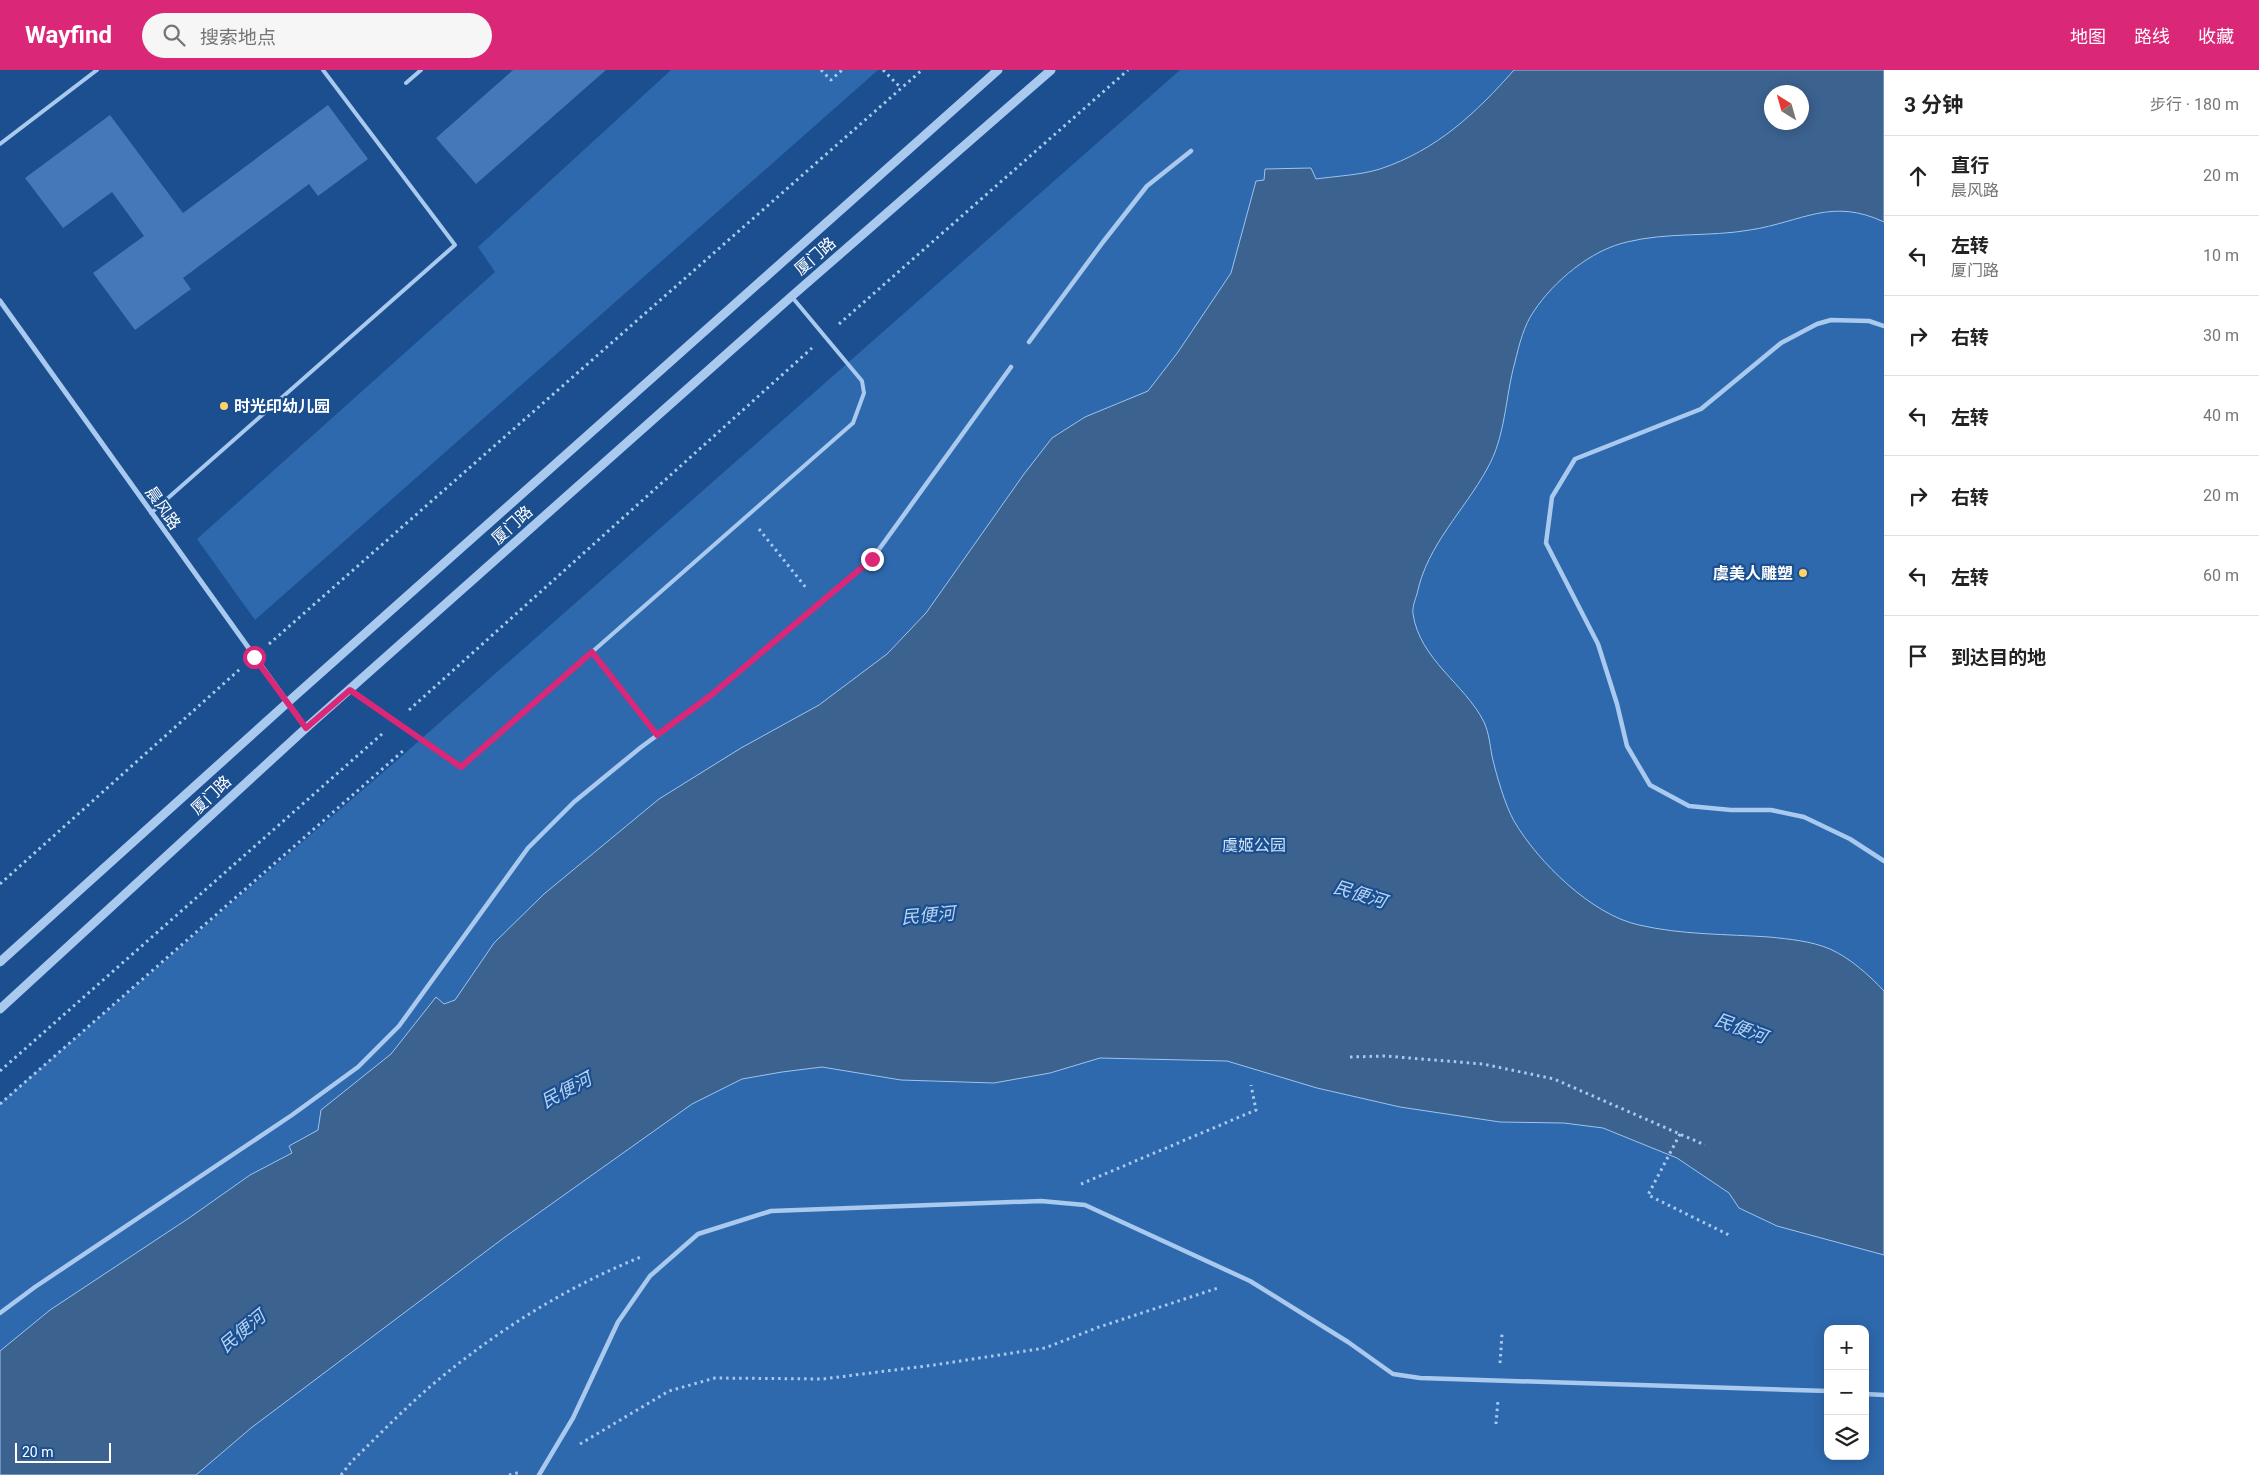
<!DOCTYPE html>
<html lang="zh">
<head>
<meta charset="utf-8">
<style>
  :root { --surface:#fff; --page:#f6f6f6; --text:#222; --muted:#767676; --line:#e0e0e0; --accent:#db2777 }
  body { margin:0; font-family:Roboto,"Noto Sans SC",sans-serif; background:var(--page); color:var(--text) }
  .controls { position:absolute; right:15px; bottom:15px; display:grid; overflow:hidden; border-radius:10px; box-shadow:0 2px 12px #0003 }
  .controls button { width:45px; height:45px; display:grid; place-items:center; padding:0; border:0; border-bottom:1px solid var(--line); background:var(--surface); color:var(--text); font:25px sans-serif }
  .compass { position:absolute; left:1764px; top:15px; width:45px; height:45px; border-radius:50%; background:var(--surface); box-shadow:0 2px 12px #0003; rotate:323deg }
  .scale { position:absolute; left:15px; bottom:12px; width:96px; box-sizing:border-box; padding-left:5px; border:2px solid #fff; border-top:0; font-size:14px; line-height:18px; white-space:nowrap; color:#fff; -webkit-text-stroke:4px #1b4f8f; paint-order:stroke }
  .stop { position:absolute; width:15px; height:15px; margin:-11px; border:4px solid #db2777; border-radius:50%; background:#fff }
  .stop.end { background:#db2777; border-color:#fff; box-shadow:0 1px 5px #0008 }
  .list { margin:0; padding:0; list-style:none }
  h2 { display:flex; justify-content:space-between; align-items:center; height:65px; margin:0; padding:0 20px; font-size:21px }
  h2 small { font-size:16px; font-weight:400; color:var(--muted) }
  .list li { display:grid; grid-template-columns:32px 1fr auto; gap:15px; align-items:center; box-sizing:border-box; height:80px; padding:0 20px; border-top:1px solid var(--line) }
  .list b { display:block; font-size:19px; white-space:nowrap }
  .list p { margin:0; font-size:16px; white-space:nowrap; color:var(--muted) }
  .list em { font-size:16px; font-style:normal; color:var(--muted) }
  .icon { flex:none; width:28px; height:28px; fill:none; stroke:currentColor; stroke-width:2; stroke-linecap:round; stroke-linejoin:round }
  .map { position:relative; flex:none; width:1884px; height:1405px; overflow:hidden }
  header { display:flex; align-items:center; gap:30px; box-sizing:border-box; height:70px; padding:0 25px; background:var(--accent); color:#fff }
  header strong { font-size:24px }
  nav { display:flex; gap:28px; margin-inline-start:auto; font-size:18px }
  .search { width:350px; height:45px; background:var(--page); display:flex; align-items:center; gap:12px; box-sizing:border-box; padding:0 18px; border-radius:28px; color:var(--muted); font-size:19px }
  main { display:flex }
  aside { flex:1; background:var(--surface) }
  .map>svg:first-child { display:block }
</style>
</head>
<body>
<header>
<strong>Wayfind</strong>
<div class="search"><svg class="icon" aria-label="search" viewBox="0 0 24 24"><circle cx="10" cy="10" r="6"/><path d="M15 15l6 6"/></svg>搜索地点</div>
<nav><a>地图</a><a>路线</a><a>收藏</a></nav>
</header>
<main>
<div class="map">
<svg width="1884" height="1405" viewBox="0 0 1884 1405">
  <rect width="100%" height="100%" fill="#1b4f8f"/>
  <path fill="#2e69ad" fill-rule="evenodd" d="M671 0H878L255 550 197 469 495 202 478 177Z
    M1180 0H1884V1405H0V1033L395 692ZM1772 22H1802V52H1772ZM1828 1259H1865V1386H1828Z"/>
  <path fill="#3c6290" stroke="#9cc4f0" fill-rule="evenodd" d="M1514 0H1884V152C1831 127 1802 152 1750 160 1710 167 1667 162 1627 172 1591 180 1554 211 1534 241 1524 255 1519 275 1515 292 1505 327 1506 366 1487 399 1464 441 1427 475 1417 524 1415 530 1412 538 1413 544 1420 590 1465 614 1484 652 1489 663 1490 675 1492 686 1496 704 1505 735 1514 751 1538 792 1592 845 1639 855 1682 865 1726 864 1769 867 1789 869 1811 871 1830 879 1850 888 1869 905 1884 921V1185L1777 1156 1739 1138 1729 1123 1677 1088 1603 1058 1564 1053 1500 1052 1400 1037 1317 1018 1227 991 1100 988 1050 1003 994 1013 901 1010 822 997 782 1002 742 1009 692 1034 505 1167 251 1358 196 1405H0V1281L50 1240 189 1148 250 1105 292 1083 289 1076 318 1060 321 1040 391 984 436 927 444 934 455 930 494 873 544 824 659 729 741 678 819 635 887 584 926 543 1024 404 1052 368 1085 347 1148 321 1178 282 1231 203 1256 111 1264 110 1265 99 1311 98 1316 109C1337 106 1361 105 1380 99 1437 80 1476 43 1514 0ZM1772 22H1802V52H1772Z"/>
  <path fill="#4478b7" d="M513 0H606L476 114 436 68Z
    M328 35 368 89 318 126 309 114 183 208 191 219 135 260 93 203 144 166 112 122 63 158 25 108 110 45 183 143Z"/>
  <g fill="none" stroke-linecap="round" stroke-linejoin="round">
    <path stroke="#a9c9ee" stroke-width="3" stroke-dasharray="2.5 4" stroke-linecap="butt" d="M821 0 831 10 842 0
      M883 0 901 18
      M839 254 1128 0
      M759 459 807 519
      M269 574 922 0
      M604 597 646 651
      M409 640 812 278
      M0 814 240 599
      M1350 987 1385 986 1483 994 1554 1009 1705 1075
      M0 1001 382 664
      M0 1034 404 680
      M1680 1064 1648 1125 1731 1166
      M1081 1114 1256 1040 1251 1015
      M1500 1293 1502 1264
      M1496 1354 1498 1330
      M580 1374 669 1321 715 1308 823 1309 934 1295 1045 1278 1099 1257 1218 1218
      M341 1405 352 1391C378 1366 404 1339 432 1315 495 1262 564 1218 641 1187
      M509 1405 521 1402"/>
    <path stroke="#a9c9ee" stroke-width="4" d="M406 13 421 0
      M0 74 97 0
      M151 443 455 175 323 0
      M350 620 461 697 853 353 864 323 862 311 792 227"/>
    <path stroke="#a9c9ee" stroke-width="4.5" d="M1884 256 1869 251 1831 250 1817 254 1781 273 1701 339 1575 389 1552 427 1546 473 1598 574 1617 634 1627 676 1650 715 1689 736 1731 740H1771L1804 747 1850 769 1884 791
      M1029 272 1103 172 1147 116 1191 81
      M0 1243 35 1217 292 1045 358 997 399 956 528 778 574 732 640 678 710 626 872 489 1011 297
      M1865 1324 1884 1325
      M539 1405 573 1348 618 1252 650 1206 698 1164 771 1141 1041 1131 1085 1135 1250 1211 1348 1272 1393 1304 1420 1308 1828 1321"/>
    <path stroke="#a9c9ee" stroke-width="5" d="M0 231 306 658"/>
    <path stroke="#a9c9ee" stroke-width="9" d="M0 892 287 633 998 0
      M0 939 306 658 792 226 1051 0"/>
  </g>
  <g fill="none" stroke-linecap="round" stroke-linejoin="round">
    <path stroke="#db2777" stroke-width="6" d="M254 587 306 658 350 620 461 697 592 582 657 665 710 626 872 489"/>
  </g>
  <g fill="#ffd166" stroke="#1b4f8f" stroke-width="2">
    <circle cx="224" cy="336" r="5"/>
    <circle cx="1803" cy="503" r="5"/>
  </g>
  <g text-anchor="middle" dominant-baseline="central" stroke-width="4.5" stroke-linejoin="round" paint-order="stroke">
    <g font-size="16" fill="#fff" stroke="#1b4f8f">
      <text transform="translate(815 186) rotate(-41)">厦门路</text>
      <text transform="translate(163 438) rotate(55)">晨风路</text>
      <text transform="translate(512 455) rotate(-42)">厦门路</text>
      <text transform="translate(211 725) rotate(-43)">厦门路</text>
    </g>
    <g font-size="16" font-weight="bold" fill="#fff" stroke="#1b4f8f" text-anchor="start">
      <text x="234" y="336">时光印幼儿园</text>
      <text x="1793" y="503" text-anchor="end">虞美人雕塑</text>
    </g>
    <g font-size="16" fill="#cfe3fa" stroke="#1b4f8f">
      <text x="1254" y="775">虞姬公园</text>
    </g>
    <g font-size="18" font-style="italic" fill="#b5d3f5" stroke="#1b4f8f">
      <text transform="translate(1360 824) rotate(17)">民便河</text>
      <text transform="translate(928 845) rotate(-5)">民便河</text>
      <text transform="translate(1741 958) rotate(20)">民便河</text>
      <text transform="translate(566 1020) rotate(-28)">民便河</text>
      <text transform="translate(242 1261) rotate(-40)">民便河</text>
    </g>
  </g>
</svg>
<div class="controls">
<button>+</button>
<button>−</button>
<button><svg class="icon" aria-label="layers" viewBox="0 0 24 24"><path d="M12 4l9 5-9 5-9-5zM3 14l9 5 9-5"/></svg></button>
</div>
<svg class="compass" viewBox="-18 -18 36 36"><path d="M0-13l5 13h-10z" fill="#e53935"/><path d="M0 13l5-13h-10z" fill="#767676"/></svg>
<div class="scale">20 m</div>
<div class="stop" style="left:254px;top:587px"></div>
<div class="stop end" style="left:872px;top:489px"></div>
</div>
<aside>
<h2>3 分钟<small>步行 · 180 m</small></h2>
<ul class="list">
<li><svg class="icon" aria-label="ahead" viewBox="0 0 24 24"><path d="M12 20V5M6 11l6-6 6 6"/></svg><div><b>直行</b><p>晨风路</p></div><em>20 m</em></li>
<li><svg class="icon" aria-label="left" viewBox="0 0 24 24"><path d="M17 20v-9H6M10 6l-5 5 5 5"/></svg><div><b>左转</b><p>厦门路</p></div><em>10 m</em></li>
<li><svg class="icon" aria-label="right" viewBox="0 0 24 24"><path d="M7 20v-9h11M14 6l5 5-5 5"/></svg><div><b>右转</b></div><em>30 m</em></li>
<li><svg class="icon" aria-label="left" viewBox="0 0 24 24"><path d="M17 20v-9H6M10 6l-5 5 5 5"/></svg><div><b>左转</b></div><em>40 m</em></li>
<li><svg class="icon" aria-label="right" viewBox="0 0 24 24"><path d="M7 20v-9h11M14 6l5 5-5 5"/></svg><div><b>右转</b></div><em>20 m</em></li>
<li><svg class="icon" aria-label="left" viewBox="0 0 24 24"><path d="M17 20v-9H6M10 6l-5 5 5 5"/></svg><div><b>左转</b></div><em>60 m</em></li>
<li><svg class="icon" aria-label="arrive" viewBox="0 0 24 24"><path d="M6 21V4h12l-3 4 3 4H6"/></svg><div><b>到达目的地</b></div></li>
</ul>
</aside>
</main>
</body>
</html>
